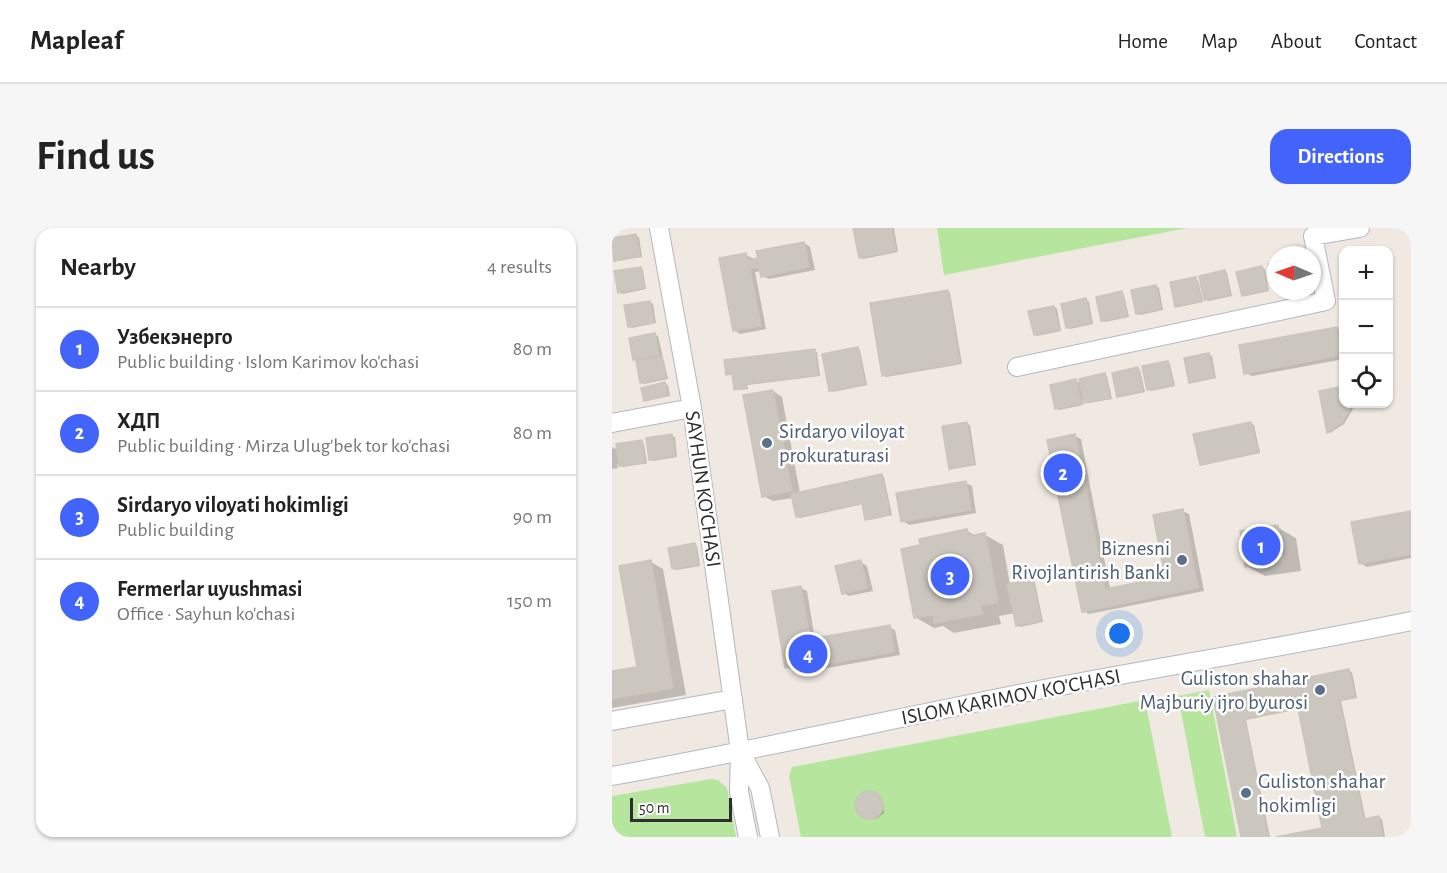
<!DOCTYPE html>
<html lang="en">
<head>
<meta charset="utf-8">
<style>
  :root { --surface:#fff; --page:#f6f6f6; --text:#222; --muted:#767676; --line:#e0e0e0; --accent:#4264fb }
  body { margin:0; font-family:"Alegreya Sans",sans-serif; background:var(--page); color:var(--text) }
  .controls { position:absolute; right:18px; top:18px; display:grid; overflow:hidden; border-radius:12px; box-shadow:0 2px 4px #0004 }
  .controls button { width:54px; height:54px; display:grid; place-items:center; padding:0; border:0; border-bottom:2px solid var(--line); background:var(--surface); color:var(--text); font:30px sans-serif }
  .compass { position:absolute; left:655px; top:18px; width:54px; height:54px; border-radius:50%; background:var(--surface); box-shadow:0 2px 4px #0004; rotate:272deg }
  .scale { position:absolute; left:18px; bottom:15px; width:102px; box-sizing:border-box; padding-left:6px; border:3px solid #2e2e2e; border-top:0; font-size:16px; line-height:21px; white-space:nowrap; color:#2e2e2e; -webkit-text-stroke:4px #fff; paint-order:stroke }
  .you { position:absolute; left:508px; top:406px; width:21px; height:21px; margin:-15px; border:4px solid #fff; border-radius:50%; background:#1a73e8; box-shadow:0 0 0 9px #1a73e833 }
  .badge { display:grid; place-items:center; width:39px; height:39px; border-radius:50%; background:var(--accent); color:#fff; font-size:20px; font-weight:700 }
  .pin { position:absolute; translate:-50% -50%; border:3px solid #fff; box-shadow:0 2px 6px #0006 }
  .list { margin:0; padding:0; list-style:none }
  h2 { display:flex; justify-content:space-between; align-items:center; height:78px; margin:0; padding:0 24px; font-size:26px }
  h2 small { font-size:20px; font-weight:400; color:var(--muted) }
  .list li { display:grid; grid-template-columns:39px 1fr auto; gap:18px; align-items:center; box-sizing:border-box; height:84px; padding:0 24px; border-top:2px solid var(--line) }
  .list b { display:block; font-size:22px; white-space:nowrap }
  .list p { margin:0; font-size:20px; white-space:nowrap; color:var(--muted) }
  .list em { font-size:20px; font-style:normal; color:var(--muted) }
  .icon { flex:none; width:33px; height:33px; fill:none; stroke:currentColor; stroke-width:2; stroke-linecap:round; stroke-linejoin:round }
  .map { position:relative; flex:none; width:799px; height:609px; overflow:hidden; border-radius:18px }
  header { display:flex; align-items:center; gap:36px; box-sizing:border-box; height:84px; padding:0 30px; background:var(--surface); border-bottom:2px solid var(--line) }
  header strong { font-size:28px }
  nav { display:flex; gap:33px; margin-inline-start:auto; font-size:21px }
  .intro { display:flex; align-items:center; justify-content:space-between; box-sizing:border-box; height:144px; padding:0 36px }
  h1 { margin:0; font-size:42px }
  .button { padding:15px 27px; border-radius:18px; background:var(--accent); color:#fff; font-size:21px; font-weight:700 }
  main { display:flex; gap:36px; padding:0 36px }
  aside { flex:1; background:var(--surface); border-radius:18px; box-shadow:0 2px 4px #0004 }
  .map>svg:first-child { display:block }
</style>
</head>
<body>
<header>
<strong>Mapleaf</strong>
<nav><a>Home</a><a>Map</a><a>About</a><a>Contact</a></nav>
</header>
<div class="intro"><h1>Find us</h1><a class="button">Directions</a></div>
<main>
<aside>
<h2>Nearby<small>4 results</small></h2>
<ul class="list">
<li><span class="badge">1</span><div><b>Узбекэнерго</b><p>Public building · Islom Karimov ko'chasi</p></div><em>80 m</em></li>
<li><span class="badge">2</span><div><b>ХДП</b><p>Public building · Mirza Ulug'bek tor ko'chasi</p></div><em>80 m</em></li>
<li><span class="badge">3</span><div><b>Sirdaryo viloyati hokimligi</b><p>Public building</p></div><em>90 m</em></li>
<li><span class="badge">4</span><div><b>Fermerlar uyushmasi</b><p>Office · Sayhun ko'chasi</p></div><em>150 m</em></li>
</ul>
</aside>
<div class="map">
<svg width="799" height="609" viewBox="0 0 799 609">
  <rect width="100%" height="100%" fill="#efe9e1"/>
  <path fill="#b6e59e" d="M325 0H575L332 47Z
    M597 462 625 609H593L566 468Z
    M533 472 560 609H189L177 548 180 539Z
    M99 551 106 552 115 560 124 609H0V568Z"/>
  <path fill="#0003" d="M243 0H282L286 24 251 31 248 29Z
    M24 8 27 9 30 29 6 33 3 32 0 12Z
    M192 15 198 19 203 42 157 51 150 48 149 43 143 44 154 101 128 106 122 102 134 27 140 30 141 33Z
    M28 40 31 42 34 61 10 66 8 64Z
    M650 40 653 41 657 63 634 68 631 67Z
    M613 44 615 45 620 68 596 73 593 71Z
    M583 51 586 52 591 74 567 79 564 78Z
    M544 58 547 60 551 82 528 87 525 85Z
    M335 63 338 65 350 136 274 149 272 147Z
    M510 65 512 67 517 89 493 94 490 92Z
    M474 72 477 74 481 96 458 101 455 99Z
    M38 74 41 76 44 95 20 100 17 98Z
    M442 79 445 81 449 103 425 108 423 106Z
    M724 100 730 104 732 131 640 148 634 145Z
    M43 107 46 108 56 151 32 156 29 154 25 133 22 131Z
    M245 120 248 122 255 157 221 164 219 162Z
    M202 123 205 124 208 148 135 157 136 161 126 162 124 161 122 147 115 146Z
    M597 127 600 128 604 150 581 155 578 154Z
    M556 134 558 136 563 158 539 163 537 161Z
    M526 141 528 142 533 164 509 169 507 168Z
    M492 147 495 148 500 171 476 175 470 172 471 177 447 182 445 180 464 153 470 156Z
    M53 156 56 157 58 168 35 173 33 172Z
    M161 163 170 169 188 265 269 248 272 249 280 287 257 292 255 291 251 276 188 290 185 289 181 270 161 273 151 268Z
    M732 176H740L741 181 732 196 718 205 716 204Z
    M355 196 358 197 364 237 341 241 338 240Z
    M639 196 642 197 648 225 592 237 589 236Z
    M60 208 63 209 65 229 41 233 38 231Z
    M463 208 469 211 498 361 555 350 570 283 577 286 592 363 477 386 471 383Z
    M30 214 32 216 35 235 11 239 5 236 6 240 0 241V219L6 222Z
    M354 255 360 258 364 285 297 297 291 293Z
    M799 284V330L755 339 748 335Z
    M665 299 684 310 689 343 653 348 634 338Z
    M355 303 364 308 373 307 391 317 398 357 421 353 423 354 431 394 408 399 405 397 403 385 387 388 389 396 342 405 331 398 322 400 303 389 310 319Z
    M82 317 85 318 88 338 64 342 61 340Z
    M39 334 51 341 74 467 0 480V445L27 440Z
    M249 334 255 338 261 363 237 368 231 365Z
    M189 360 195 363 203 412 277 399 283 402 288 427 210 441 205 438 181 442 175 439Z
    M737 443 740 444 745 470 729 473 754 593 767 590 770 591 773 609H671L712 601 687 481 634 492 658 609H631L603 470Z
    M252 565H261L271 573 272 585 264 591 251 589 244 579 245 571Z"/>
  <path fill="#cbc7bf" stroke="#cbc5ba" stroke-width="1.5" d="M241 0H280L284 23 247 30Z
    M24 6 28 28 2 33 0 10Z
    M192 14 197 39 149 49 147 39 138 41 149 98 121 103 107 30 134 25 136 32 146 30 144 23Z
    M664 34V59L661 60 656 36Z
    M650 38 655 62 630 68 624 44Z
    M29 39 33 60 6 65 2 43Z
    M613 42 618 67 592 72 587 48Z
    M584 49 589 73 563 79 558 54Z
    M544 57 549 81 524 86 519 62Z
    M336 62 348 135 270 148 258 75Z
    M510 63 515 88 489 93 484 69Z
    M474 70 479 95 454 100 449 76Z
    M38 73 42 95 16 99 12 77Z
    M442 78 447 102 422 107 416 83Z
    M725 99 730 127 632 146 627 117Z
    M43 105 47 127 21 132 17 110Z
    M246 119 253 156 217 163 210 126Z
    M203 121 206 147 133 156 134 160 122 162 120 146 114 147 112 132Z
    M597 125 602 149 577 155 572 130Z
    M50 129 54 150 28 155 24 133Z
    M556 133 561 157 535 162 530 138Z
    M526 139 531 163 505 169 500 145Z
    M493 145 498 170 472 175 467 151Z
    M464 151 469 176 443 181 438 157Z
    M53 154 56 167 32 173 29 160Z
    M732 158V176H738L739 179 730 195 715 205 707 163Z
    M161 162 180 263 150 269 131 167Z
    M355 194 362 236 337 241 330 198Z
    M639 194 646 224 588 237 581 206Z
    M60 206 63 228 37 232 34 210Z
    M463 206 474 262 446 268 435 212Z
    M30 212 33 235 7 238 4 216Z
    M270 246 278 287 253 292 250 275 184 289 179 266Z
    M354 253 359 282 289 294 284 265Z
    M474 262 493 361 553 349 541 287 571 281 586 360 470 384 446 268Z
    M799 283V326L747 336 739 294Z
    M666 297 671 333 633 339 628 303Z
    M355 301 357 308 373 305 386 374 369 378 371 386 322 395 321 387 302 390 289 321 308 317 307 311Z
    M83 315 86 337 60 341 56 320Z
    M39 332 61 460 0 471V443L25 439 7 338Z
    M249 332 255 360 230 366 223 338Z
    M421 351 429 393 404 398 395 356Z
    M189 358 198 411 278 397 282 424 203 438 202 435 173 440 160 363Z
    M737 441 743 469 727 472 752 591 767 588 771 609H664L710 600 686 480 633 491 656 609H629L601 469Z
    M243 577a14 14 0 1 1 28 0a14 14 0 1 1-28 0Z"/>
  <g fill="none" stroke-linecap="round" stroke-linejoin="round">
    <defs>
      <path id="minor" d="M47 0 80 180 128 523 127 564 136 609
        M405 139 714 73 701 8 748 0
        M0 195 80 180
        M0 493 121 471
        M129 525 148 560 158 609
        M0 548C145 522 288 489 432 461 555 438 677 418 799 393"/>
    </defs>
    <use href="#minor" stroke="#b4b7c1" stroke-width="20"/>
    <use href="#minor" stroke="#fff" stroke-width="18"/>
  </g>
  <g fill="#5c6f8a" stroke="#fff" stroke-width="2">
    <circle cx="155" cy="215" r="6"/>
    <circle cx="570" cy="332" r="6"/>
    <circle cx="708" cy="462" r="6"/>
    <circle cx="634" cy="565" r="6"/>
  </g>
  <g text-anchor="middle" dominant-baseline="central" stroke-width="5" stroke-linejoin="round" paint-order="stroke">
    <g font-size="21" fill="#4e5e75" stroke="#fff" text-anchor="start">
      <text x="167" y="203">Sirdaryo viloyat<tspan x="167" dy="24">prokuraturasi</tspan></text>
      <text x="558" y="320" text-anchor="end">Biznesni<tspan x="558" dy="24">Rivojlantirish Banki</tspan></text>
      <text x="696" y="450" text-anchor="end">Guliston shahar<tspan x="696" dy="24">Majburiy ijro byurosi</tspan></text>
      <text x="646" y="553">Guliston shahar<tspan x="646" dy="24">hokimligi</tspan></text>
    </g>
    <g font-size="21" fill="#2e2e2e" stroke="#fff">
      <text transform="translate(91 261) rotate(82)">SAYHUN KO'CHASI</text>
      <text transform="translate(399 469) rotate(-11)">ISLOM KARIMOV KO'CHASI</text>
    </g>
  </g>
</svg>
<div class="controls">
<button>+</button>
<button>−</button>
<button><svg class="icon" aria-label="locate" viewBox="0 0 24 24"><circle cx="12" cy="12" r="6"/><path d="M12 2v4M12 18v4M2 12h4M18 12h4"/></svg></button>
</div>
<svg class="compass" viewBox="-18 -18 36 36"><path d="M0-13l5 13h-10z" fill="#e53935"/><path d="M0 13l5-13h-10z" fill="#767676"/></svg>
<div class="scale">50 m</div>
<div class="you"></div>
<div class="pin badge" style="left:649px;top:318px">1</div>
<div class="pin badge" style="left:451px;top:245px">2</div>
<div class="pin badge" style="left:338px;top:348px">3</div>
<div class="pin badge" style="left:196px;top:426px">4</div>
</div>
</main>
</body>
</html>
